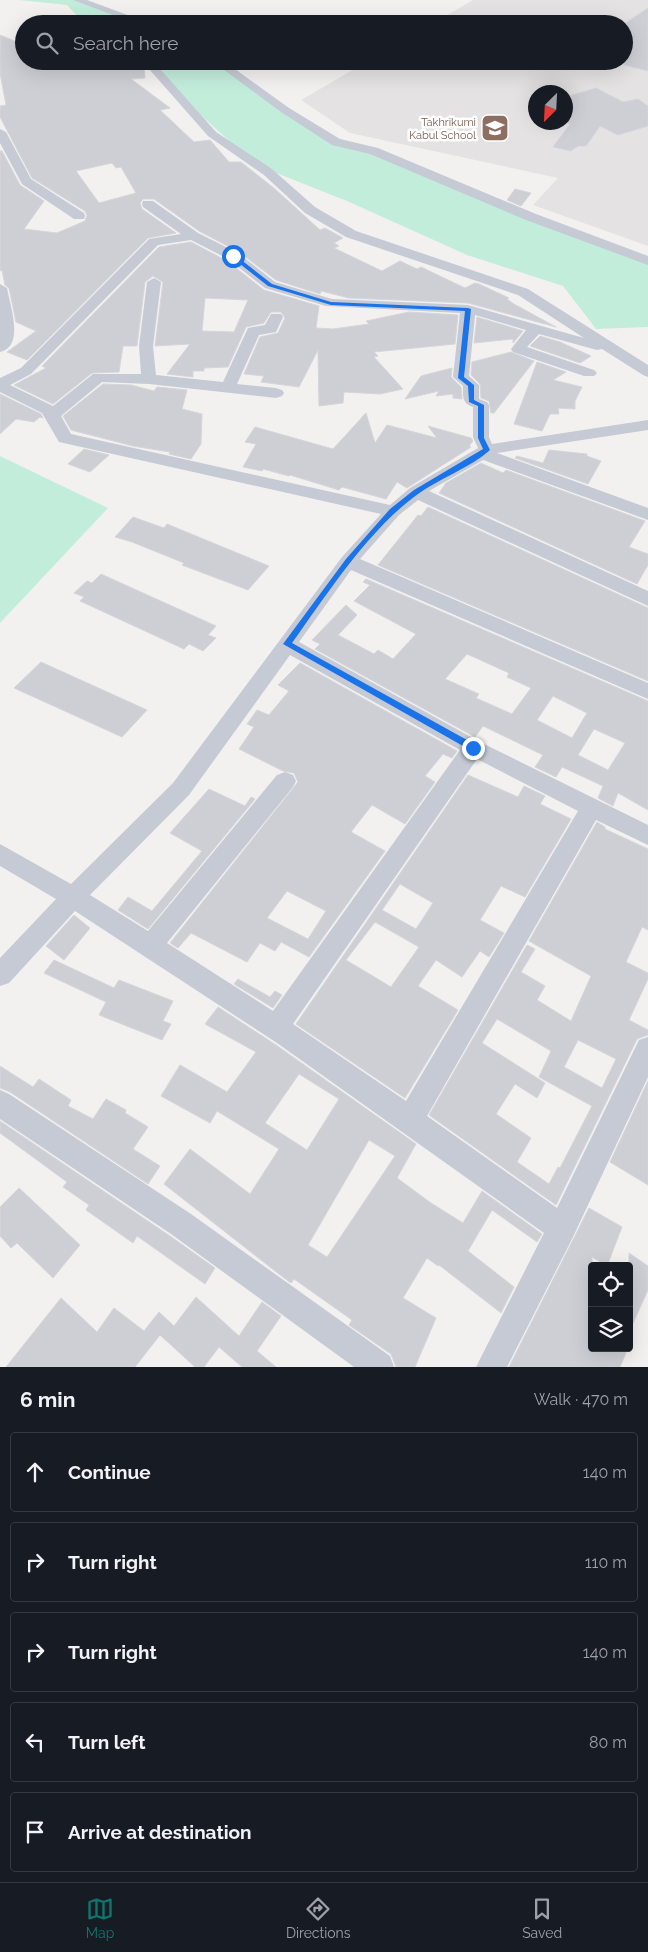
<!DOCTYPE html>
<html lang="en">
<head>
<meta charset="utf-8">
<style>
  :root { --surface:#171b24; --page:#242831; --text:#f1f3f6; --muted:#9ea1a6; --line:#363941; --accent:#0f766e }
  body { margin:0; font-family:Raleway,sans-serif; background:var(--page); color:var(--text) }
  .controls { position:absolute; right:15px; bottom:15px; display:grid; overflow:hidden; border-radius:5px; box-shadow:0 5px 20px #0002 }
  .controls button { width:45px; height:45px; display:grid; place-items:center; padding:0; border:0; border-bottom:1px solid var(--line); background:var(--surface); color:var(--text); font:25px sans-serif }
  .compass { position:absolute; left:528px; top:85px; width:45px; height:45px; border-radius:50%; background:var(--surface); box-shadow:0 5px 20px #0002; rotate:204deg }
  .stop { position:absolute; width:15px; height:15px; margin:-11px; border:4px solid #1a73e8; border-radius:50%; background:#fff }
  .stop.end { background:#1a73e8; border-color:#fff; box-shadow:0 1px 5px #0008 }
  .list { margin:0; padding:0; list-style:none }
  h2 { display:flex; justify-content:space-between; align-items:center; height:65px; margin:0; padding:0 20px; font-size:21px }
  h2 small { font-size:16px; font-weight:400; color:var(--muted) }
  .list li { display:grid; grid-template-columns:32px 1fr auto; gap:15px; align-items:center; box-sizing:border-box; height:80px; margin:0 10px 10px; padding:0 10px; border:1px solid var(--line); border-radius:5px }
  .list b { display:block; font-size:19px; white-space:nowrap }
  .list em { font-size:16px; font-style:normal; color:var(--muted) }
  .icon { flex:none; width:28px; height:28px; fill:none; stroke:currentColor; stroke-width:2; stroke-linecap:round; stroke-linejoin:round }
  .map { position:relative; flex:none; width:648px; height:1367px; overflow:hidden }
  .search { position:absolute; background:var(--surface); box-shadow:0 5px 20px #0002; left:15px; right:15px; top:15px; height:55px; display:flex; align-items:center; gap:12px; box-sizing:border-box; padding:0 18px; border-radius:28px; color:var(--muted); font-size:19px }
  .sheet { height:515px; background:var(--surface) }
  nav { display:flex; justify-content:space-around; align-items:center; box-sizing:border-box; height:70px; border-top:1px solid var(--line); background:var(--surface); font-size:14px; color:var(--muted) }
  nav a { display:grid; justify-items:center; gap:2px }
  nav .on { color:var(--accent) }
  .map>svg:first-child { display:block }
</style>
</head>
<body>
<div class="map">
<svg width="648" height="1367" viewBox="0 0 648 1367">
  <rect width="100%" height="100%" fill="#f3f1f0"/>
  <path fill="#e4e2e2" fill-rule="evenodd" d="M473 0H648V246L533 205 558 178 350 133 301 100 368 61H624V24H432ZM536 92H566V122H536Z"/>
  <path fill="#c2eddb" d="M19 0H79L119 12 150 24H89L81 20 67 5Z
    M150 61H220L343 145 390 159 648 263V327L596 329 563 286 467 255 347 201 256 165 195 110Z
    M0 456 108 508 0 623Z"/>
  <path fill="#cecfd5" stroke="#d5d5db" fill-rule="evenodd" d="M648 8V71L624 65V24Z
    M0 35 24 45V61H140L144 66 145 78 131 79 170 108 160 110 194 142 210 140 229 162H241L275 189 320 230 325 228 343 238 334 243 339 246 334 248 382 271 400 261 417 269 421 267 465 288 475 283 479 284 509 298 507 299 514 304 556 327 468 303 349 298 321 291 320 294 276 280 239 252 199 231 154 199H143L140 203 142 209 176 233 148 238 27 360 7 352 36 331 16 322 9 288 5 285 2 270 0 271V151H2L20 185 44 201 24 229 57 233 85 221 87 215 85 211 32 178 0 117V106L6 105 0 73ZM112 163 116 168 121 167 136 193 99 203 76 171Z
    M596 88 623 102 638 99 648 106V126L618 135 600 126 586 146H578L571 151 553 147 570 124 566 122V97Z
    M515 189 531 193 521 206 507 200Z
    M191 242 227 261 264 290 319 306 316 328 333 329 369 324 366 321 409 312 458 315 455 344 374 352 378 356 374 357 403 389 380 394 344 392 343 403 319 406 318 350 299 387 261 382 264 376 244 374 260 337 278 333 285 318 281 312H271L264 323 246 327 228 367 204 368V371H193V377L167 374 190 344 155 346 163 282 153 276 145 282 137 346H123L119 372 92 373 53 404 14 385 46 368 42 366 159 247ZM205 298 248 300 234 332 202 331Z
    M477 317 523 331 513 343V339L474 343Z
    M540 336 560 342 591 356 580 363 530 346Z
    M511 352 534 361 494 413H491L489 401 481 398 480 384 471 375 472 362Z
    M537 362 566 372 553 380 582 387 575 401V409L558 408 559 414H550L542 431 514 424Z
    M452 368 451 377 461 387 462 399 453 398V394L436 396 439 391 405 399 421 376Z
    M103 384 131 385 154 391 157 387 187 390 182 409 202 414 201 444 191 459 169 454 170 452 133 446 71 430 63 416Z
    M0 394 41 414 43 418 40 417 34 422 16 419 0 434Z
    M366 413 375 443 387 425 437 438 428 426 471 438 473 441 469 446 471 447 407 488 397 482 386 499 342 487 339 490 290 475 289 476 263 469 262 471 243 467 256 444 245 442 255 427 333 449Z
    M84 449 109 455 90 472 68 464Z
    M549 450 587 454V456L601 461 588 484 515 458 517 456 543 463Z
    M481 463 503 473 506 470 645 521 629 547 648 554V565L637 584 439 493 446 483Z
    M428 507 648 608V681L378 565 418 515 421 516Z
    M133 517 164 528 167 524 269 566 248 590 182 565 184 563 132 542 115 537Z
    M101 574 216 626 208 635 216 638 203 651 189 644 184 649 80 601 84 597 74 593 87 581 92 583Z
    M366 579 648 701V810L618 793 613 806 598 798 603 786 562 767 556 777 535 767 543 755 483 726 475 737 315 649 320 644 312 640 346 605 357 615 338 635 374 654 378 650 393 659 416 634 354 601 370 585 363 582ZM467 654 509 673 507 677 531 688 512 714 476 698 479 694 445 679ZM553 696 587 713 572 738 537 720ZM594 729 625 743 608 770 578 755Z
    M41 662 147 710 122 737 14 688Z
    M300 663 457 751 452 758 443 754 425 776 435 782 405 824 372 805 351 832 385 851 309 957 281 942 275 951 260 943 247 962 191 933 178 948 170 943 298 782 294 773 283 771 239 749 254 727 247 724 257 710 269 715 289 691 278 685ZM287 891 326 911 308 939 267 918Z
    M468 775 518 797 524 786 545 796 540 804 571 819 525 897 501 886 480 920 504 933 489 957 480 951 462 977 436 960 418 986 458 1010 405 1098 296 1024ZM400 884 433 903 416 929 382 910ZM375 922 419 947 391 987 346 960Z
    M209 789 245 806 251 797 255 799 148 929 118 910 128 897 152 911 202 851 170 833Z
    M597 822 605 827V829L648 849V930L642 927 626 962 648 973V979L629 1020 648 1030V1035L637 1039 556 1205 429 1115 527 945 535 949 521 972 545 986 537 1000 571 1021 591 976 529 941ZM497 1019 551 1051 539 1077 592 1106 560 1168 558 1167 549 1184 517 1162 531 1138 496 1114 515 1084 537 1098 545 1083 482 1043ZM578 1040 616 1059 602 1088 564 1067Z
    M74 915 90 928 64 960 46 946Z
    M54 960 114 988 119 980 173 1001 163 1021 171 1024 162 1040 99 1015 106 1002 44 973Z
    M238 979 270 997 275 991 282 995 273 1008 234 984Z
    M218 1007 276 1045 416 1144 397 1178 431 1203 463 1223 482 1191 542 1234 537 1242 492 1210 468 1251 514 1287 501 1313 439 1265 438 1266 427 1258 403 1298 436 1318 415 1367H396L391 1354 349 1325 352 1320 294 1279 291 1283 275 1271 164 1184 190 1149 250 1194 279 1149 217 1111 210 1123 161 1096 180 1065 227 1092 256 1052 205 1024ZM299 1074 339 1099 307 1150 265 1123ZM369 1140 395 1156 327 1257 308 1245Z
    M0 1066 33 1087 39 1079 71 1100 68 1106 93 1119 106 1099 126 1110 125 1113 148 1127 133 1149 160 1166 148 1184 10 1092 0 1088Z
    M648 1081V1185L610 1162Z
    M0 1121 170 1236 215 1268 205 1284 137 1236 133 1243 86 1210 89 1205 63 1187 67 1182 0 1133Z
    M19 1188 80 1245 53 1278 17 1243 11 1248 0 1236V1207Z
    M589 1208 622 1227 607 1266 592 1257V1348H628L620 1367H509Z
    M629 1253 648 1266V1290L629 1332Z
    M196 1297 239 1336 262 1302 281 1316 257 1351 276 1367H242L219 1347 204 1367H195L160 1335 135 1367H6L61 1298 97 1332 114 1308 144 1331 159 1312 174 1326Z"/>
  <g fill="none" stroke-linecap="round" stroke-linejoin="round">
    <path fill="#c5cad4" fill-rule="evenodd" d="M73 0H87L152 24H137Z
      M142 61H153L216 132 272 169 315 207 356 231 528 289 648 365V377L643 375 602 349 597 350 539 334 527 347 594 370 597 373 594 376H584L513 352 511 349 526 330 475 315 469 376 479 385V399L487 402 489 405V437L492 444 648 420V430L497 453 648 508V520L483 460 429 491 648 591V606L418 500 399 515 360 559 648 683V699L351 570 299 642 480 742 648 825V845L596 820 427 1116 557 1208 639 1040 648 1037V1077L572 1239 507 1367H476L544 1233 277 1043 75 911 9 983 0 986V958L56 899 0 866V844L71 884 173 783 342 557 381 514 59 442 42 413 0 392V378L21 368 149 239 181 234 143 207 142 204 143 201H153L198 233 238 253 275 282 332 299 468 305 584 338 518 295 346 237 305 213 264 175 208 136ZM191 240 228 259 265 288 326 306 460 313 453 377 463 386C463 398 462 403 473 407V437L478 448 410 488 390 505 71 434 61 416 102 382 149 384 276 398 282 396 284 393 282 390 276 388 237 384 259 335 276 332 283 317 281 314H271L265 325 248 328 223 382 156 375 153 346 161 282 154 278 147 282 139 346 141 374H93L53 406 10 385 31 374 158 245ZM290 655 460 750 273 1011 167 943 293 787 296 781 293 775 285 772 277 775 148 931 90 895 189 795ZM477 759 578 811 406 1101 293 1024Z
      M212 61H224L289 108 340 139 378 148 536 214 648 256V265L526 220 370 154 332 145 281 112Z
      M0 129 6 132 31 179 84 213 85 216 84 219H74L22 184 0 143Z
      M0 284 7 288C10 306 25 346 0 352Z
      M0 1090 9 1094 191 1214 390 1356 394 1367H354L171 1234 0 1119Z"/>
  </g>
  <path fill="#1a73e8" d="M231 255H235L272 284 331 302 468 308 471 309 464 377 474 385V400L484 405V438L490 450C470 468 440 478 418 494 368 530 328 593 292 643L476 745V750H470L283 644 346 559 390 509 414 490 483 449 478 438V406L469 402 468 386 458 378 465 311 331 305 268 286 231 257Z"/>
  <defs>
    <symbol id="school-square" viewBox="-11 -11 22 22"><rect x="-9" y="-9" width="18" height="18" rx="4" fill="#8d6e63" stroke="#fff"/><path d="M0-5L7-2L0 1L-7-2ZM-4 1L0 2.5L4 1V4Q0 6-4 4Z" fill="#fff"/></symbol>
  </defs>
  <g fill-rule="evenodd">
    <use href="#school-square" x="479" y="112" width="32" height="32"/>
  </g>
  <g text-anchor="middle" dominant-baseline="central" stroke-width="5" stroke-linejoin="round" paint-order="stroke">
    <g font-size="11" fill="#785e54" stroke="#fff" text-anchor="end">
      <text x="476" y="122">Takhrikumi<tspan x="476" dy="13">Kabul School</tspan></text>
    </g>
  </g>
</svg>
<div class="controls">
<button><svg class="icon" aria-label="locate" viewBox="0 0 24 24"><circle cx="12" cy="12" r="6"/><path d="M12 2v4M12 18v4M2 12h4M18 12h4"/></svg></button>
<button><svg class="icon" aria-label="layers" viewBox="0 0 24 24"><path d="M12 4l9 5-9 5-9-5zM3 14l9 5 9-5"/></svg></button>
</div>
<svg class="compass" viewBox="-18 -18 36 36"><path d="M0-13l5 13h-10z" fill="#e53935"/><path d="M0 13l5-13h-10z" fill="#9ea1a6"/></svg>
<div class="stop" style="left:233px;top:256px"></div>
<div class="stop end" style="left:473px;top:748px"></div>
<div class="search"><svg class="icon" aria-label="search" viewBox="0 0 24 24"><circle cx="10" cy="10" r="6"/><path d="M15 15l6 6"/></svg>Search here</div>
</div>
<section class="sheet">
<h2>6 min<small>Walk · 470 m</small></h2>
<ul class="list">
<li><svg class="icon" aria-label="ahead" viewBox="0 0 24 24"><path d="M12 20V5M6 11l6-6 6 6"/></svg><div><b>Continue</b></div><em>140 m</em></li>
<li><svg class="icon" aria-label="right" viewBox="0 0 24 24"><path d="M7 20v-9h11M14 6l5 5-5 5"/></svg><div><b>Turn right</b></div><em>110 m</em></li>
<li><svg class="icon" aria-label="right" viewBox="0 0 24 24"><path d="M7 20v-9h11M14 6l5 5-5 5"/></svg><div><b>Turn right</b></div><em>140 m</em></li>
<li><svg class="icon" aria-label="left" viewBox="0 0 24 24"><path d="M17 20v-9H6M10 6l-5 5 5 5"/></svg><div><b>Turn left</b></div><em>80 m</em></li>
<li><svg class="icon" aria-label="arrive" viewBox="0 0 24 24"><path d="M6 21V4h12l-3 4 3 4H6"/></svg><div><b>Arrive at destination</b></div></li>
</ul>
</section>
<nav>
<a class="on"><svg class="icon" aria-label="map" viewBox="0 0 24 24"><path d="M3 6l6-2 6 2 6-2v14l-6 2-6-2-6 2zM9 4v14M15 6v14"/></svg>Map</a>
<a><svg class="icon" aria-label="directions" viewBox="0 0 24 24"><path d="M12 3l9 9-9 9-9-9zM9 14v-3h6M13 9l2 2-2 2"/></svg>Directions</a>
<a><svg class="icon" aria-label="saved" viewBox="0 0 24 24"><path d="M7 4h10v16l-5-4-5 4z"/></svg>Saved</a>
</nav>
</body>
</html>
